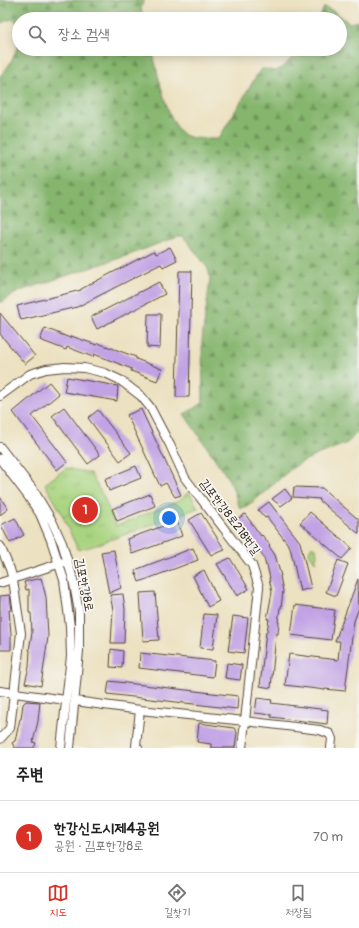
<!DOCTYPE html>
<html lang="ko">
<head>
<meta charset="utf-8">
<style>
  :root { --surface:#fff; --page:#f6f6f6; --text:#222; --muted:#767676; --line:#e0e0e0; --accent:#d93025 }
  body { margin:0; font-family:Pangolin,"Poor Story",sans-serif; background:var(--page); color:var(--text) }
  .you { position:absolute; left:169px; top:518px; width:14px; height:14px; margin:-10px; border:3px solid #fff; border-radius:50%; background:#1a73e8; box-shadow:0 0 0 6px #1a73e833 }
  .badge { display:grid; place-items:center; width:26px; height:26px; border-radius:50%; background:var(--accent); color:#fff; font-size:13px; font-weight:700 }
  .pin { position:absolute; translate:-50% -50%; border:2px solid #fff; box-shadow:0 1px 4px #0006 }
  .list { margin:0; padding:0; list-style:none }
  h2 { display:flex; justify-content:space-between; align-items:center; height:52px; margin:0; padding:0 16px; font-size:17px }
  h2 small { font-size:13px; font-weight:400; color:var(--muted) }
  .list li { display:grid; grid-template-columns:26px 1fr auto; gap:12px; align-items:center; box-sizing:border-box; height:72px; padding:0 16px; border-top:1px solid var(--line) }
  .list b { display:block; font-size:15px; white-space:nowrap }
  .list p { margin:0; font-size:13px; white-space:nowrap; color:var(--muted) }
  .list em { font-size:13px; font-style:normal; color:var(--muted) }
  .icon { flex:none; width:22px; height:22px; fill:none; stroke:currentColor; stroke-width:2; stroke-linecap:round; stroke-linejoin:round }
  .map { position:relative; flex:none; width:359px; height:748px; overflow:hidden }
  .search { position:absolute; background:var(--surface); box-shadow:0 2px 10px #0003; left:12px; right:12px; top:12px; height:44px; display:flex; align-items:center; gap:10px; box-sizing:border-box; padding:0 14px; border-radius:22px; color:var(--muted); font-size:15px }
  .sheet { height:124px; background:var(--surface) }
  nav { display:flex; justify-content:space-around; align-items:center; box-sizing:border-box; height:56px; border-top:1px solid var(--line); background:var(--surface); font-size:11px; color:var(--muted) }
  nav a { display:grid; justify-items:center; gap:2px }
  nav .on { color:var(--accent) }
  .map>svg:first-child { display:block }
</style>
</head>
<body>
<div class="map">
<svg width="359" height="748" viewBox="0 0 359 748">
  <defs>
    <pattern id="forest-firs" width="22" height="20" patternUnits="userSpaceOnUse"><rect width="22" height="20" fill="#86b66e"/><path d="M5 1l3.5 6h-7zM16 11l3.5 6h-7z" fill="#6f945a"/></pattern>
    <pattern id="park-tufts" width="24" height="20" patternUnits="userSpaceOnUse"><rect width="24" height="20" fill="#a9d47f"/><path d="M3 7l-1-3M5 7V3M7 7l1-3M15 17l-1-3M17 17v-4M19 17l1-3" fill="none" stroke="#92b66d"/></pattern>
  </defs>
  <rect width="100%" height="100%" fill="#f6f6f2"/>
  <filter id="ink" filterUnits="userSpaceOnUse"><feTurbulence type="fractalNoise" baseFrequency=".025" numOctaves="2"/><feDisplacementMap in="SourceGraphic" scale="8" xChannelSelector="R" yChannelSelector="G"/><feConvolveMatrix kernelMatrix="1 2 1 2 8 2 1 2 1" color-interpolation-filters="sRGB"/></filter>
  <filter id="wash" filterUnits="userSpaceOnUse"><feTurbulence type="fractalNoise" baseFrequency=".012" numOctaves="4" result="noise"/><feDisplacementMap in="SourceGraphic" scale="16" xChannelSelector="R" yChannelSelector="G"/><feGaussianBlur stdDeviation="0.9" result="paint"/><feColorMatrix in="noise" values="0 0 0 0 0 0 0 0 0 0 0 0 0 0 0 0 0 1.4 0 .05"/><feComposite in="paint" operator="in"/></filter>
  <g filter="url(#wash)">
    <rect width="100%" height="100%" fill="#ece1c0"/>
    <path fill="url(#forest-firs)" stroke="#607046" d="M0 0H144L141 8 143 19H19V25C14 16 7 20 0 24Z
      M324 7H325L335 12 349 23 359 21V432C353 434 352 440 347 443 329 451 310 456 294 467 281 476 252 506 240 509L232 486 226 475 184 414 200 405 203 402 202 340 210 280 209 272 207 267 183 236H178L129 255 23 290 14 294 0 303V76C10 66 16 54 19 40V49H152C157 70 167 123 184 135 190 139 210 139 218 139L222 133 260 70C265 67 269 71 275 71 283 70 294 55 300 49H340V19H319Z"/>
    <path fill="url(#park-tufts)" stroke="#727f4e" d="M66 468 90 473 103 496 116 526 178 501 189 492 198 508 93 546 78 550 61 512 45 484Z
      M311 547H313L316 548 317 555 315 562 309 553Z"/>
    <g id="blocks">
      <path fill="#c1a2e4" d="M170 247 177 260 163 267 161 264 77 307 21 320 17 306 81 290V289L154 251 156 254Z
        M179 271H192L189 397H176Z
        M159 282 165 294 97 329 91 317Z
        M0 313 35 356 25 364 0 334Z
        M148 314H161L160 348 147 347Z
        M45 328 70 338 71 336 97 345 98 343 136 357V359L162 369 157 381 131 371 132 369 94 354 93 357 67 347 66 350 40 340Z
        M67 377 118 386 117 401 64 392Z
        M49 382 59 394 32 416 67 462 57 470 13 412Z
        M64 407 100 455 88 464 52 416Z
        M141 409 181 495 175 497 166 483 160 486 127 415Z
        M98 410 131 453 120 461 88 418Z
        M136 466 141 478 109 491 105 479Z
        M294 487 322 488 359 520V534L319 500 320 499 293 497Z
        M285 489 292 498 281 506 272 499Z
        M150 494 155 506 117 521 112 509Z
        M0 497 8 509 0 515Z
        M269 502 300 542 311 588 300 591 290 547 267 517 265 518 258 510Z
        M310 512 352 548 342 559 300 523Z
        M201 513 225 550 211 555 206 547 189 520Z
        M245 514 261 536 262 535 270 545 269 546 275 555 281 576H280L283 591 281 608H280L278 622H279L278 634H276L271 688 260 686 266 632H267L269 619H267L272 592 269 578H270L267 565 266 566 264 558 260 552H261L253 541 252 542 236 520Z
        M15 518 24 535 10 543 1 525Z
        M177 521 182 536 132 554 127 539Z
        M193 548 198 560 139 582 135 570Z
        M114 550 121 588 109 593 101 552Z
        M230 558 249 589 237 596 217 564Z
        M338 560 348 564 336 596 326 592Z
        M204 570 219 601 208 607 193 576Z
        M41 578 46 597 48 637 41 686 25 683 29 667 30 650H29L32 633 31 613H29V589L26 590 24 582Z
        M358 579 359 608 354 621 345 691 325 689V690L285 685 289 654 338 660 340 641H335Z
        M155 592 159 640 143 641 140 593Z
        M123 594 125 609 124 643H111L113 610 110 595Z
        M10 595 12 610H9L11 634V650H0V596Z
        M295 605 335 610 331 640 291 635Z
        M204 614 217 615 213 649 200 648Z
        M233 616 248 618 244 653 228 651Z
        M111 649 123 651 122 668 110 667Z
        M140 653 215 661 213 677 139 668Z
        M227 663 242 665 240 680 225 678Z
        M109 681 238 696 237 709 107 694Z
        M257 698 272 700 271 703 328 710 327 724 271 717 272 715 255 713Z
        M26 701 40 702 38 721 33 742 36 743 34 748H15L12 743 15 741 20 719H21L23 704Z
        M199 723 234 728 237 732 235 748H211V744L197 742Z"/>
    </g>
  </g>
  <g filter="url(#ink)">
    <use href="#blocks" fill-opacity="0" stroke="#564536" stroke-width="1"/>
    <g fill="none" stroke-linecap="round" stroke-linejoin="round">
      <defs>
        <path id="minor" d="M0 396 30 374 46 369 65 367 84 368 105 373 120 380 141 396 150 407 170 445 185 478 252 565 259 587 245 721 140 710 75 701
          M0 447 34 491 52 521 62 543 73 579 79 612V651L70 748
          M0 459 28 496 40 514 51 540 64 580 70 626 71 656 61 748
          M0 546 10 569 13 580 21 633 10 728 0 739
          M0 583 64 562
          M0 691 66 700
          M138 748 136 746 140 710
          M242 748 245 721 320 730 330 734 332 739 331 748"/>
      </defs>
      <use href="#minor" stroke="#564536" stroke-width="10"/>
      <use href="#minor" stroke="#fff" stroke-width="8"/>
    </g>
  </g>
  <g text-anchor="middle" dominant-baseline="central" stroke-width="3.5" stroke-linejoin="round" paint-order="stroke">
    <g font-size="12" fill="#3b2a1e" stroke="#f6f6f2">
      <text transform="translate(230 517) rotate(53)">김포한강8로218번길</text>
      <text transform="translate(84 585) rotate(79)">김포한강8로</text>
    </g>
  </g>
</svg>
<div class="you"></div>
<div class="pin badge" style="left:85px;top:510px">1</div>
<div class="search"><svg class="icon" aria-label="search" viewBox="0 0 24 24"><circle cx="10" cy="10" r="6"/><path d="M15 15l6 6"/></svg>장소 검색</div>
</div>
<section class="sheet">
<h2>주변<small></small></h2>
<ul class="list">
<li><span class="badge">1</span><div><b>한강신도시제4공원</b><p>공원 · 김포한강8로</p></div><em>70 m</em></li>
</ul>
</section>
<nav>
<a class="on"><svg class="icon" aria-label="map" viewBox="0 0 24 24"><path d="M3 6l6-2 6 2 6-2v14l-6 2-6-2-6 2zM9 4v14M15 6v14"/></svg>지도</a>
<a><svg class="icon" aria-label="directions" viewBox="0 0 24 24"><path d="M12 3l9 9-9 9-9-9zM9 14v-3h6M13 9l2 2-2 2"/></svg>길찾기</a>
<a><svg class="icon" aria-label="saved" viewBox="0 0 24 24"><path d="M7 4h10v16l-5-4-5 4z"/></svg>저장됨</a>
</nav>
</body>
</html>
